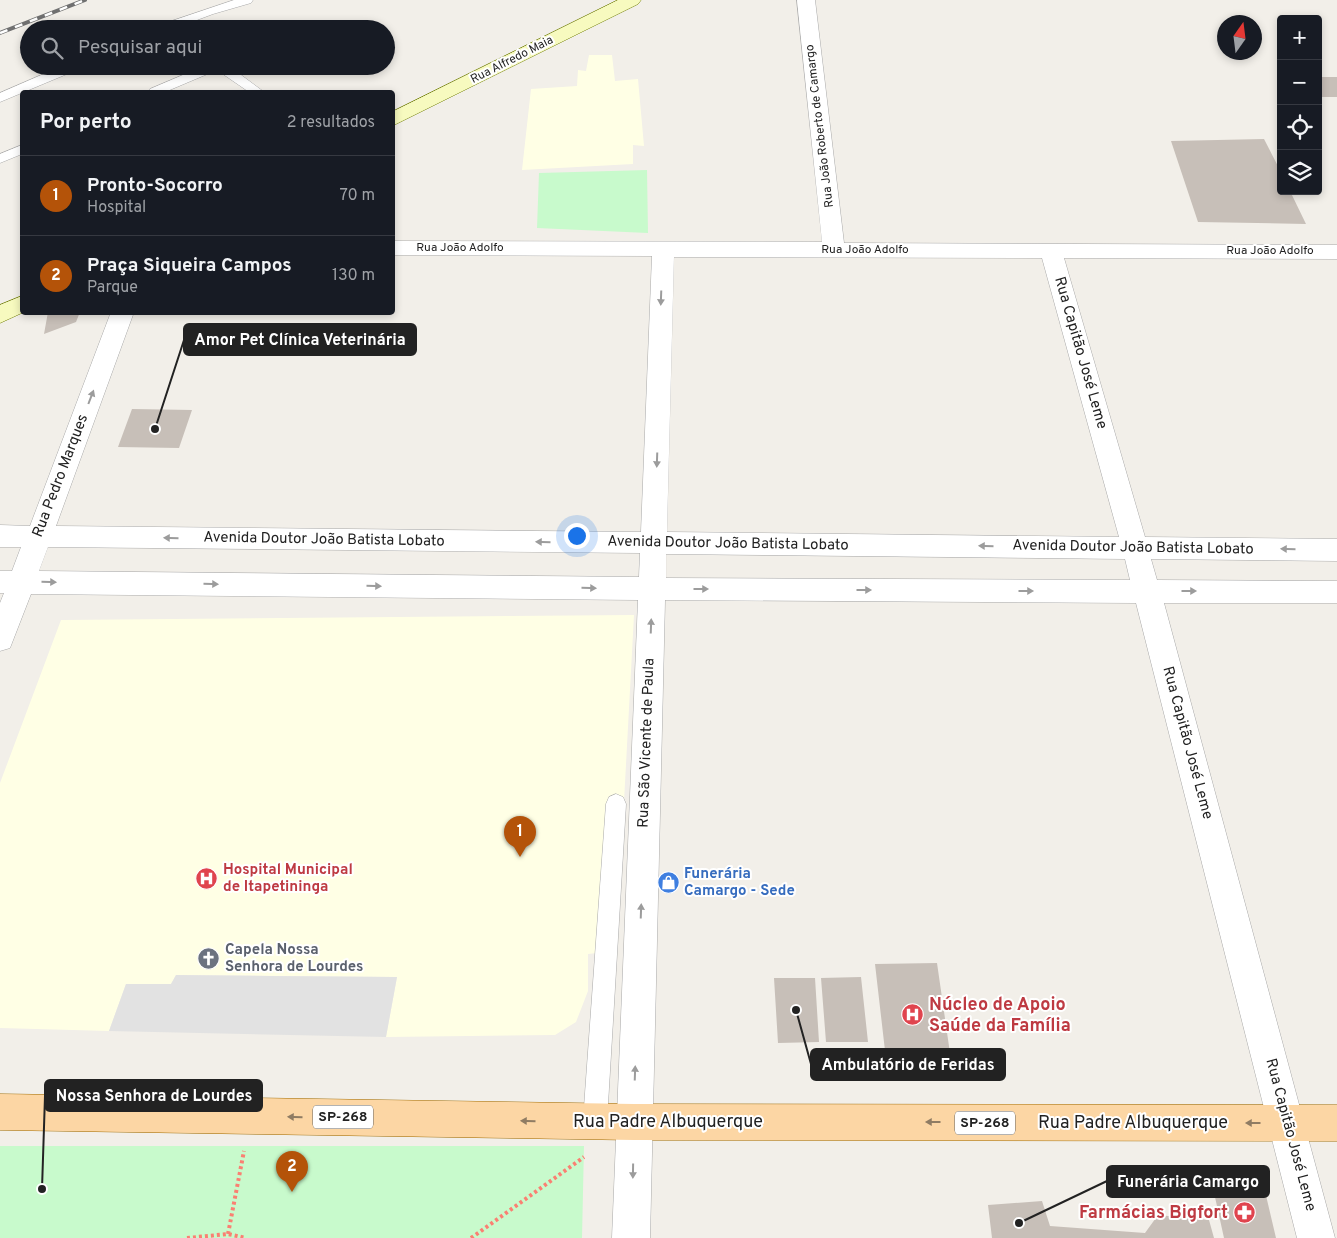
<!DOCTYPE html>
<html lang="pt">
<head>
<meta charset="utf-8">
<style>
  :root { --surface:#171b24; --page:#242831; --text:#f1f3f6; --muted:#9ea1a6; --line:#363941; --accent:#b45309 }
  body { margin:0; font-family:Overpass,sans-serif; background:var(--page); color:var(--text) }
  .controls { position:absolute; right:15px; top:15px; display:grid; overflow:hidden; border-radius:5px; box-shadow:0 2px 8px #0003 }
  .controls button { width:45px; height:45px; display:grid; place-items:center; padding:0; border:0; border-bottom:1px solid var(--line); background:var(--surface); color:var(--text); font:25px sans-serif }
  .compass { position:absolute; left:1217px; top:15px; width:45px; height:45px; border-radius:50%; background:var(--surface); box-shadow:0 2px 8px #0003; rotate:14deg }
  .you { position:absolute; left:576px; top:535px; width:18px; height:18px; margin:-12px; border:4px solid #fff; border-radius:50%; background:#1a73e8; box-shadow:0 0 0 8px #1a73e833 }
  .badge { display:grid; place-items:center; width:32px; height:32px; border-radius:50%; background:var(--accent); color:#fff; font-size:16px; font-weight:700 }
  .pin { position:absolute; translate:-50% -41px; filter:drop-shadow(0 1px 2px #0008) }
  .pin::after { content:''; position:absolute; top:26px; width:18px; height:15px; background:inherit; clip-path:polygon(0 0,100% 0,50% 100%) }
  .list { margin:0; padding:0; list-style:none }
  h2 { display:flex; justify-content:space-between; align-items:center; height:65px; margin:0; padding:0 20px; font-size:21px }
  h2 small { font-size:16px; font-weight:400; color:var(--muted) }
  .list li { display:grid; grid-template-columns:32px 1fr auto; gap:15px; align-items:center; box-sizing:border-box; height:80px; padding:0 20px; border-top:1px solid var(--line) }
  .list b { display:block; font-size:19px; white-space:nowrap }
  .list p { margin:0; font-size:16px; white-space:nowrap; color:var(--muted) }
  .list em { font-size:16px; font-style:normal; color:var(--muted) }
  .icon { flex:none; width:28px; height:28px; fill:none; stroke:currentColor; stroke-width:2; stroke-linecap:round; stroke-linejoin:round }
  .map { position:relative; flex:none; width:1337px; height:1238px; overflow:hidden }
  .search { position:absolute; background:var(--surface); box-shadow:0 2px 8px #0003; left:20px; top:20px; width:375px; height:55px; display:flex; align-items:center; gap:12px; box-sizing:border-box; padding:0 18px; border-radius:28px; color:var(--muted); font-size:19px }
  .panel { position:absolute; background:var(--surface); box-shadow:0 2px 8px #0003; left:20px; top:90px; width:375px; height:225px; border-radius:5px }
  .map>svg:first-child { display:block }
</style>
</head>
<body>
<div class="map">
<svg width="1337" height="1238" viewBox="0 0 1337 1238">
  <rect width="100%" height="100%" fill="#f2efe9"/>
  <path fill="#ffffe5" d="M589 55H612L615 81 638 79 644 146 633 145V164L522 170 531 89 577 86 578 70 586 71Z
    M634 615 616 951 588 954V991L576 1022 555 1035 386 1037 397 977 176 975 171 984H126L109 1031 0 1028V783L61 620Z"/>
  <path fill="#c8facc" d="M647 170 648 233 537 228 539 173Z
    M0 1146H584L582 1238H0Z"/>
  <path fill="#e2e2e2" d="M176 975 270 976 397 977 386 1037 109 1031 126 984H171Z"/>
  <path fill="#c7bfb8" d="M1318 77H1337V97H1318Z
    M1264 139 1281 172V191H1290L1306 224 1198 222 1171 141Z
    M48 312H80L76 322 44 334Z
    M132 409 192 410 179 448 118 447Z
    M937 963 952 1067 887 1068 875 964Z
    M861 977 868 1042H826L821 978Z
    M774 978H815L819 1042 778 1043Z
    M1264 1187 1276 1238H1224L1213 1188Z
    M1042 1201 1050 1226 1145 1233 1158 1215 1209 1220 1214 1238H992L988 1205Z"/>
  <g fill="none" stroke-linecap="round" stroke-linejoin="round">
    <defs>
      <path id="lane" d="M234 0H253L251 3 213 14 173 29H155L157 26Z
        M62 66H80L79 69 0 102V93Z
        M204 66H229L264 92H249L217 70 165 92H148L150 89Z
        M22 145V154L0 163V154Z
        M616 794 623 797 626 804 607 1121 604 1130 595 1133 586 1130 583 1121 606 804 609 797Z"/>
      <path id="street" d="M797 0H815L844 243 1337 245V259L1064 258 1145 537 1337 539V561L1151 559 1157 580 1337 581V603H1164L1335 1238H1297L1136 603 665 600 650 1238H612L638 600 31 594 10 648 0 651V603L4 593H0V571H12L21 547H0V525L30 526 111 312H134L56 526 641 532 652 256 392 255V241L822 242ZM674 257 1042 258 1119 537 667 532ZM48 547 640 553 639 577 39 571ZM666 554 1125 559 1130 580 666 578Z"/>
      <path id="secondary" d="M618 0H641L638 4 392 126V112Z
        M22 296V312H24L0 323V305Z"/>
      <path id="primary" d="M0 1094 634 1104 1337 1105V1141L634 1140 0 1130Z"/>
    </defs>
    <use href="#lane" stroke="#a9a9a9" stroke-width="1"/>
    <use href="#street" stroke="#a9a9a9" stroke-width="1"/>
    <use href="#secondary" stroke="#707d05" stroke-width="1"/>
    <use href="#primary" stroke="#a06b00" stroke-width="1"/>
    <path stroke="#fa8072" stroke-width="4" stroke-dasharray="3 3" stroke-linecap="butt" d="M228 1234 244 1151
      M187 1238 228 1234 246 1238
      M471 1238 584 1157"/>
    <use href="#lane" fill="#fff" fill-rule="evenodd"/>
    <use href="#street" fill="#fff" fill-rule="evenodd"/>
    <use href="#secondary" fill="#f7fabf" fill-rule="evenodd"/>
    <use href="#primary" fill="#fcd6a4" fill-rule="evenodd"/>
    <defs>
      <path id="rail" d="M0 33 85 0"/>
    </defs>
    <use href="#rail" stroke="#707070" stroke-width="4"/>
    <use href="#rail" stroke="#fff" stroke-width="2.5" stroke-dasharray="8" stroke-linecap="butt"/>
  </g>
  <defs><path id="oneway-solid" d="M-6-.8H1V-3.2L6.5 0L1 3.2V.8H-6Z" transform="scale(1.25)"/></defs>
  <g fill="#9c9c9c">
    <use href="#oneway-solid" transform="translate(661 298) rotate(92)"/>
    <use href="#oneway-solid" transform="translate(91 397) rotate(-69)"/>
    <use href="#oneway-solid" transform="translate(657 460) rotate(92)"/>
    <use href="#oneway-solid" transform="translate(171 538) rotate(-179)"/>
    <use href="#oneway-solid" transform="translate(543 542) rotate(-179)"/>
    <use href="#oneway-solid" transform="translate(986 546) rotate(-179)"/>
    <use href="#oneway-solid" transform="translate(1288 549) rotate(-179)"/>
    <use href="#oneway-solid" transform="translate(49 582) rotate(1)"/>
    <use href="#oneway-solid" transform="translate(211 584) rotate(1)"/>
    <use href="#oneway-solid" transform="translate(374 586) rotate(1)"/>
    <use href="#oneway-solid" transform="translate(589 588) rotate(1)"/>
    <use href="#oneway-solid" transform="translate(701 589)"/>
    <use href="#oneway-solid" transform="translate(864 590)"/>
    <use href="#oneway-solid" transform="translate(1026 591)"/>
    <use href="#oneway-solid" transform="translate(1189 591)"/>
    <use href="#oneway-solid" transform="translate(651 626) rotate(-88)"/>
    <use href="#oneway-solid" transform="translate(641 911) rotate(-88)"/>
    <use href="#oneway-solid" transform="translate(635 1073) rotate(-88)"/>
    <use href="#oneway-solid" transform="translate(633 1171) rotate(91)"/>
  </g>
  <g fill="#8f7c63">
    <use href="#oneway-solid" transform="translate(295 1117) rotate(-179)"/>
    <use href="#oneway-solid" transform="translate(528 1121) rotate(-179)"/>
    <use href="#oneway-solid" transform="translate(933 1122) rotate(-180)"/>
    <use href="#oneway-solid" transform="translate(1253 1123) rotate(-180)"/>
  </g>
  <defs>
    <symbol id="hospital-disc" viewBox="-11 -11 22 22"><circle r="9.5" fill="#e0444e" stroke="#fff"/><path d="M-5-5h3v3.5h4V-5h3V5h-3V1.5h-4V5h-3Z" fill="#fff"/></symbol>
    <symbol id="shop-disc" viewBox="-11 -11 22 22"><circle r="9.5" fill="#3f7fe0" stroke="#fff"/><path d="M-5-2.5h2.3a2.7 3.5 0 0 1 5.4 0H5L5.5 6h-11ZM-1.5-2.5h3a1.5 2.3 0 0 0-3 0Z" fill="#fff"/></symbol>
    <symbol id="church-disc" viewBox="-11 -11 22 22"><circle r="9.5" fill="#6b7280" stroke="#fff"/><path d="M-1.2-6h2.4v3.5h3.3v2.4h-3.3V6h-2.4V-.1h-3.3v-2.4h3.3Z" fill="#fff"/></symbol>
    <symbol id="pharmacy-disc" viewBox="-11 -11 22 22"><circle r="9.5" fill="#e0444e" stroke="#fff"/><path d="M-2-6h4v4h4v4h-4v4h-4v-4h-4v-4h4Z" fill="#fff"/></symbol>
  </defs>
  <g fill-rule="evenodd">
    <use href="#hospital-disc" x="194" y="866" width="25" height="25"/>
    <use href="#shop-disc" x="656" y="870" width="25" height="25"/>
    <use href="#church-disc" x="196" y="946" width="25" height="25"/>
    <use href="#hospital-disc" x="900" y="1002" width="25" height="25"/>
    <use href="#pharmacy-disc" x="1232" y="1200" width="25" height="25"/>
  </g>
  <g text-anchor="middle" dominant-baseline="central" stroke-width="4" stroke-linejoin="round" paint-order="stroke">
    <g font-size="12" fill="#222" stroke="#fff">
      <text transform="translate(512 60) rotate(-27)">Rua Alfredo Maia</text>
      <text transform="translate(820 126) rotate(-97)">Rua João Roberto de Camargo</text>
      <text x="460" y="248">Rua João Adolfo</text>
      <text x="865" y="250">Rua João Adolfo</text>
      <text x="1270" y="251">Rua João Adolfo</text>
    </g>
    <g fill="#fff" stroke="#646464" stroke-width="1">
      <rect x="313" y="1105.5" width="60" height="23" rx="4"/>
      <rect x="955" y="1111.5" width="60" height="23" rx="4"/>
    </g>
    <g font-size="14" font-weight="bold" fill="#222">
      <text x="343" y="1117">SP-268</text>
      <text x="985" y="1123">SP-268</text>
    </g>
    <g font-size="15" fill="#222" stroke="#fff">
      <text transform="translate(1080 353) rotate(74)">Rua Capitão José Leme</text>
      <text transform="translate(61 476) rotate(-69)">Rua Pedro Marques</text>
      <text transform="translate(324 540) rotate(1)">Avenida Doutor João Batista Lobato</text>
      <text transform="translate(728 544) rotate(1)">Avenida Doutor João Batista Lobato</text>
      <text transform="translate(1133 548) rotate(1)">Avenida Doutor João Batista Lobato</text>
      <text transform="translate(647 743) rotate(-88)">Rua São Vicente de Paula</text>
      <text transform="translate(1187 743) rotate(75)">Rua Capitão José Leme</text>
      <text transform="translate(1290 1135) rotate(75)">Rua Capitão José Leme</text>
    </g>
    <g font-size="15" font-weight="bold" fill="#be3a42" stroke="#fff" text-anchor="start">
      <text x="223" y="870">Hospital Municipal<tspan x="223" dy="17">de Itapetininga</tspan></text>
    </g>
    <g font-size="15" font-weight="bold" fill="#366cbe" stroke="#fff" text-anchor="start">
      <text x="684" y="874">Funerária<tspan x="684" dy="17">Camargo - Sede</tspan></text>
    </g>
    <g font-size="15" font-weight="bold" fill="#5b616d" stroke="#fff" text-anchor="start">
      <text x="225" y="950">Capela Nossa<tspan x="225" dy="17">Senhora de Lourdes</tspan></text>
    </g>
    <g font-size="18" font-weight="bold" fill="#be3a42" stroke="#fff" text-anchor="start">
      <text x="929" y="1005">Núcleo de Apoio<tspan x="929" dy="21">Saúde da Família</tspan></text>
      <text x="1228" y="1213" text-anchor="end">Farmácias Bigfort</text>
    </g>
    <g font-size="18" fill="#222" stroke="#fff">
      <text x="668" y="1122">Rua Padre Albuquerque</text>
      <text x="1133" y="1123">Rua Padre Albuquerque</text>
    </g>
  </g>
  <path fill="none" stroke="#222" stroke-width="2" d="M155 429L184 340M796 1010L811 1064M42 1189L45 1096M1019 1223L1107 1181"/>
  <g fill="#222" stroke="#fff" stroke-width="2">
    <circle cx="155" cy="429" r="5"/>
    <circle cx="796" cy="1010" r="5"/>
    <circle cx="42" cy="1189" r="5"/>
    <circle cx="1019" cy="1223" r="5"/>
  </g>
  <g fill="#222" stroke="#222" stroke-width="2">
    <rect x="184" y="324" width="232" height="31" rx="5"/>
    <rect x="811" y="1049" width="194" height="31" rx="5"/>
    <rect x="45" y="1080" width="217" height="31" rx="5"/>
    <rect x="1107" y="1166" width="162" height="31" rx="5"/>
  </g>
  <g font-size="16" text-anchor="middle" font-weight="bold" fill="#fff">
    <text x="300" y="345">Amor Pet Clínica Veterinária</text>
    <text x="908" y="1070">Ambulatório de Feridas</text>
    <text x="154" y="1101">Nossa Senhora de Lourdes</text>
    <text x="1188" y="1187">Funerária Camargo</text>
  </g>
</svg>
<div class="controls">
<button>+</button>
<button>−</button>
<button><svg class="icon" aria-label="locate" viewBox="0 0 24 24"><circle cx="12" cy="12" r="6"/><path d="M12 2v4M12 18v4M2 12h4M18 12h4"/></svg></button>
<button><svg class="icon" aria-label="layers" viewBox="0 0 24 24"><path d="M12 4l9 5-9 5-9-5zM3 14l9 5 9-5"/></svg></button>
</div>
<svg class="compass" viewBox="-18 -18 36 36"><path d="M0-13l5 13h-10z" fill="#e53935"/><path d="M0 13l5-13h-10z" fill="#9ea1a6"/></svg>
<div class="you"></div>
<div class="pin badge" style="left:520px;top:857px">1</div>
<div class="pin badge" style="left:292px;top:1192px">2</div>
<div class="search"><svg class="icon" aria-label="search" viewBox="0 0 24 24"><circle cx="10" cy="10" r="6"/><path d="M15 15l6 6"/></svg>Pesquisar aqui</div>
<section class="panel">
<h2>Por perto<small>2 resultados</small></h2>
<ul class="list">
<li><span class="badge">1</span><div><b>Pronto-Socorro</b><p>Hospital</p></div><em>70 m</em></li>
<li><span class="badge">2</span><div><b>Praça Siqueira Campos</b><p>Parque</p></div><em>130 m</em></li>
</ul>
</section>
</div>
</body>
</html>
